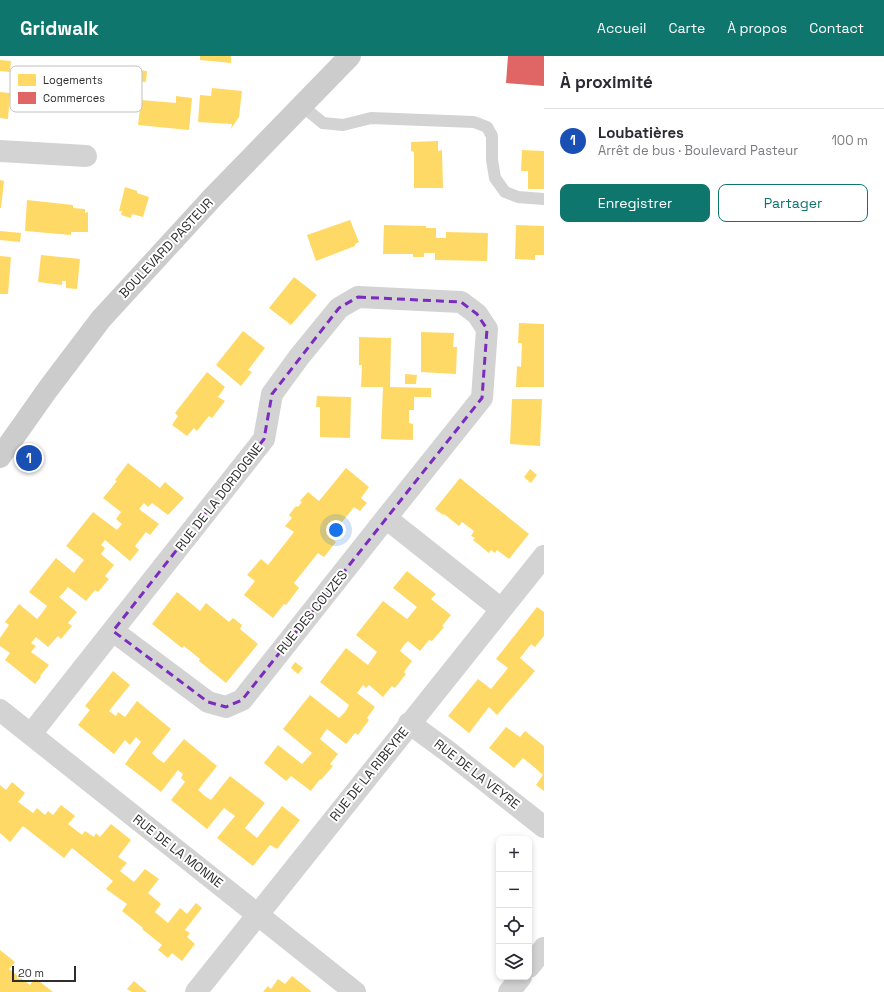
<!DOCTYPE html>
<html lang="fr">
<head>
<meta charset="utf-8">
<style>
  :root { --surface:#fff; --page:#f2f2f3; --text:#2b2b33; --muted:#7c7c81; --line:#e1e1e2; --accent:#0f766e }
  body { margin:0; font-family:"Space Grotesk",sans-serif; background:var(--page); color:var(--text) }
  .controls { position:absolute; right:12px; bottom:12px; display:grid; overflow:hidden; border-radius:8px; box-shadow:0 2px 6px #0003 }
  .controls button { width:36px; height:36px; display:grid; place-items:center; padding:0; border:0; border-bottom:1px solid var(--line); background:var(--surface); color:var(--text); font:20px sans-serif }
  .scale { position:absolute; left:12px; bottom:10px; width:64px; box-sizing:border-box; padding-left:4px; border:2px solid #2e2e2e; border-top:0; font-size:11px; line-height:14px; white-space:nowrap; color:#2e2e2e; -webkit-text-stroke:3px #fff; paint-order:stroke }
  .you { position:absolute; left:336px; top:474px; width:14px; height:14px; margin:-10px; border:3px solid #fff; border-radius:50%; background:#1a73e8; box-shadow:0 0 0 6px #1a73e833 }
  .badge { display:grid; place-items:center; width:26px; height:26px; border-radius:50%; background:var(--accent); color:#fff; font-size:13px; font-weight:700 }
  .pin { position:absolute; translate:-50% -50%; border:2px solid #fff; box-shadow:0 1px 4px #0006 }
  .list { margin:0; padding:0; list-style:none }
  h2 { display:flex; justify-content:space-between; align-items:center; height:52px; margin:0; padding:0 16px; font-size:17px }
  h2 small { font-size:13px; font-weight:400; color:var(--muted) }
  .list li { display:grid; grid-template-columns:26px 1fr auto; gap:12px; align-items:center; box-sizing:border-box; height:64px; padding:0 16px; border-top:1px solid var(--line) }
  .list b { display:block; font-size:15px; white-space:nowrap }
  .list p { margin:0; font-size:13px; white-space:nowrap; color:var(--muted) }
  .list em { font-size:13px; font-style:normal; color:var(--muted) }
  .actions { display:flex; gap:8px; padding:12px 16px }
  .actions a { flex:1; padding:9px 0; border:1px solid var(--accent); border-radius:8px; text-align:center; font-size:14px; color:var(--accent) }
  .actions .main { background:var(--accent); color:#fff }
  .icon { flex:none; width:22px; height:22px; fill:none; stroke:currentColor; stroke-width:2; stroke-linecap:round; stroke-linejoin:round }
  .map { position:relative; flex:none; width:544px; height:936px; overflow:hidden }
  header { display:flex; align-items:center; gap:24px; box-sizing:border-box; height:56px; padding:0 20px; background:var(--accent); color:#fff }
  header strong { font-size:19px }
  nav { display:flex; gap:22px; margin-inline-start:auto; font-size:14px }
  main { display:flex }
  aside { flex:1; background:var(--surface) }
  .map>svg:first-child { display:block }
</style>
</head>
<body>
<header>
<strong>Gridwalk</strong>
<nav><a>Accueil</a><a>Carte</a><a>À propos</a><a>Contact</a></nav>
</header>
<main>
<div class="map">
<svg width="544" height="936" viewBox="0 0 544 936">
  <rect width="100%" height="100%" fill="#fff"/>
  <path fill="#ffd966" d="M200 0H231V7L200 4Z
    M0 4 11 5 10 16 0 15Z
    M136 14 147 15 146 26 135 25Z
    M212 32 242 35 239 61 231 73 232 68 198 66 200 39 211 40Z
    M0 36 10 37 8 63 0 62Z
    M176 40 192 42 189 74 138 69 141 44 176 47Z
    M438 85V95L442 94 443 132H414V96L411 95V86Z
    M522 94 544 95V133H528V115H521Z
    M0 124 4 125 1 152H0Z
    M125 131 137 135V137L149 141 143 161 132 158 131 162 121 159 122 155H119Z
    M27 144 73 149V152L85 153V157L88 156V176H71V179L25 175Z
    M350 164 359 186 355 188V190L316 205 307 179Z
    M384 169 426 170V172H436V182H446V176L488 177 487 205 435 204V197H424V201H413V198H383Z
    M516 169 544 170V199H535V204L515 203Z
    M0 175 21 177 20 186 0 184Z
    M41 199 80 203 77 233 66 232V225H62V229L38 226Z
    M0 200 11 201 8 238H0Z
    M294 221 317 239 291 269 269 252Z
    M519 267 544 268V331H516L517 310 521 311 522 287H518Z
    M243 275 265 292 248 314 252 316 241 330 216 309Z
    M421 276 454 277 453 291H457L456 318 421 316Z
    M359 281 391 282 390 331 431 332V341H414V354H409V367L413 368V384L381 383 383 331H361L362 309H359Z
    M207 316 225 331 218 341 225 345 212 362 209 360 197 375 194 372 187 380 172 369 178 360 175 357Z
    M405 318 417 319 416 328H405Z
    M317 340 351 341 350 382 320 381V351H316Z
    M512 343H542L540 390 510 388Z
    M128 407 160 432 165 426 184 442 168 459 152 447 148 451 144 447 139 453 159 468 150 479 146 476 135 490 139 494 130 505 105 484 101 489 105 492 101 498 114 509 105 520 109 523 98 536 95 534 86 545 68 531 64 536 59 541 77 556 68 567 72 570 61 583 58 580 48 591 36 581 31 587 36 590 31 596 49 609 40 620 41 621 35 628 5 604 10 597 0 590V582L9 569 5 566 19 548 37 563 42 557 47 550 29 536 56 502 74 517 79 510 84 504 66 490 93 456 117 474 122 468 116 463 121 456 103 442 117 425 115 424Z
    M346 412 369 431 361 442 367 447 360 455 354 451 330 481 336 486 324 501 318 497 294 527 299 532 286 549 284 548 273 562 244 539 255 525 247 519 261 503 268 509 294 476 285 470 292 462 289 459 296 450 298 451 302 446 300 445 308 436 319 445Z
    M530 413 537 419 531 427 524 421Z
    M460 422 529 478 509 503 497 494 495 497 491 494 489 497 473 484 475 482 471 480 474 475 462 466 459 470 444 458 443 459 435 453Z
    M407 515 436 538 431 543 451 559 442 570 444 571 432 585 429 584 420 595 408 585 404 589 400 595 412 605 404 616 406 618 395 632 392 630 383 641 369 629 366 632 363 629 357 637 375 651 367 662 369 664 358 679 355 677 346 688 327 673 324 677 320 683 338 698 330 708 333 710 321 724 320 723 311 735 291 720 286 725 264 707 278 689 302 708 312 697 283 673 310 639 339 662 345 656 349 649 320 626 346 592 368 609 377 596 356 579 383 545 407 563 417 551 393 532Z
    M177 536 200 555 206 547 229 566 233 562 242 569 240 573 258 588 226 627 199 605 200 603 184 590 182 592 152 568Z
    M537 551 544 556V580L535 591 531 588 520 602 535 615 497 659 489 651 469 677 448 660 478 623 491 633 508 612 496 603Z
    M295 606 303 612 298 618 291 612Z
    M113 615 130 629 109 655 116 660 118 656 125 661 137 645 171 673 152 697 158 703 164 707 184 683 217 710 198 734 205 740 211 744 230 720 265 747 245 772 257 782 282 750 300 764 277 793 270 789 253 810 217 782 235 760 224 752 207 773 171 744 185 726 181 722 183 718 178 714 161 736 125 708 141 686 136 681 130 689 125 684 114 698 78 669 90 654 85 650Z
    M506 671 520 681 525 675 544 690V735L536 729 543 719 534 711 523 702 514 712 489 692Z
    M12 726 25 737 18 746 33 757 37 752 45 759 48 755 53 759 61 749 75 760 68 768 82 779 85 775 94 781 96 777 100 781 111 768 131 784 118 801 127 807 120 815 134 826 145 813 159 823 148 837 161 848 155 856 168 867 180 852 187 858 196 847 202 852 185 874 190 877 187 881 195 888 182 905 172 897 168 902 158 894 162 889 142 873 143 872 122 855 127 848 106 833 113 825 72 792 64 802 23 770 10 786 0 777V729L6 734Z
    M0 894 15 906 9 913 30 929 35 922 53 936H0Z
    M292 920 311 935V936H263L268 930 271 933 278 923 285 928Z
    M134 925 147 936H132L127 933Z"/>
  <path fill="#e06666" d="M508 0H544V30L506 27Z"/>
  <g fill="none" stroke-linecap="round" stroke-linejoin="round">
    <path stroke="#d3d3d3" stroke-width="12" d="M302 50 323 67 343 69 371 62 474 66 487 71 492 80V104L495 122 505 136 518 141 544 143"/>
    <path stroke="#d3d3d3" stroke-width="22" d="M0 95 86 100
      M113 575 208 646 226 651 242 644 386 462 501 553
      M0 654 355 936
      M409 667 446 694 544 771
      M31 678 264 383 272 338 299 301 339 252 358 241 461 246 477 258 487 273 482 342 386 462
      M529 911 544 892
      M196 936 544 500
      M509 936 521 921"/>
    <path stroke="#ccc" stroke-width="22" d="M0 401 48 333 101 263 213 141 350 0"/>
  </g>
  <path fill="none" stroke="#7b2cbf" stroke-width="3" stroke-dasharray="8 5" stroke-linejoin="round" d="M358 241 461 246 477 258 487 273 482 342 242 644 226 651 208 646 113 575 264 383 272 338 339 252Z"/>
  <g text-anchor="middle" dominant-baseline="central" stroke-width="4" stroke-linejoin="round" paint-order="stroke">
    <g font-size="13" fill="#2e2e2e" stroke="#fff">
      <text transform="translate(166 192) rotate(-47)">BOULEVARD PASTEUR</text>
      <text transform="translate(219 441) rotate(-52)">RUE DE LA DORDOGNE</text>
      <text transform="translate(312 556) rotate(-51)">RUE DES COUZES</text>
      <text transform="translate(369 718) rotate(-51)">RUE DE LA RIBEYRE</text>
      <text transform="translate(477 718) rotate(38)">RUE DE LA VEYRE</text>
      <text transform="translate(178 795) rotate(38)">RUE DE LA MONNE</text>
    </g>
  </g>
  <rect x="10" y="10" width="132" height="46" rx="6" fill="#fff" stroke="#c0c0c0" stroke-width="1"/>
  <rect x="18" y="18" width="18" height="12" fill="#ffd966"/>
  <rect x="18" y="36" width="18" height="12" fill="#e06666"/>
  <g font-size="11" fill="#2e2e2e">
    <text x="43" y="28">Logements</text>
    <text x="43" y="46">Commerces</text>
  </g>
</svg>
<div class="controls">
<button>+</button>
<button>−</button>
<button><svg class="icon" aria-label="locate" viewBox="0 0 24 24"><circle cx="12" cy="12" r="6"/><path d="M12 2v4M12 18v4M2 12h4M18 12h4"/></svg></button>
<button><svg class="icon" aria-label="layers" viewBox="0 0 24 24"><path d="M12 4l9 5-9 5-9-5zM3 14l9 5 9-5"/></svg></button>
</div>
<div class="scale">20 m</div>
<div class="you"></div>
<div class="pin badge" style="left:29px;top:402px;background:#1a4fb4">1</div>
</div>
<aside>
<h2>À proximité<small></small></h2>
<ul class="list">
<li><span class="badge" style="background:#1a4fb4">1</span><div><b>Loubatières</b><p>Arrêt de bus · Boulevard Pasteur</p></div><em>100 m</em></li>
</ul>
<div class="actions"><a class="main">Enregistrer</a><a>Partager</a></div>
</aside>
</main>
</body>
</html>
